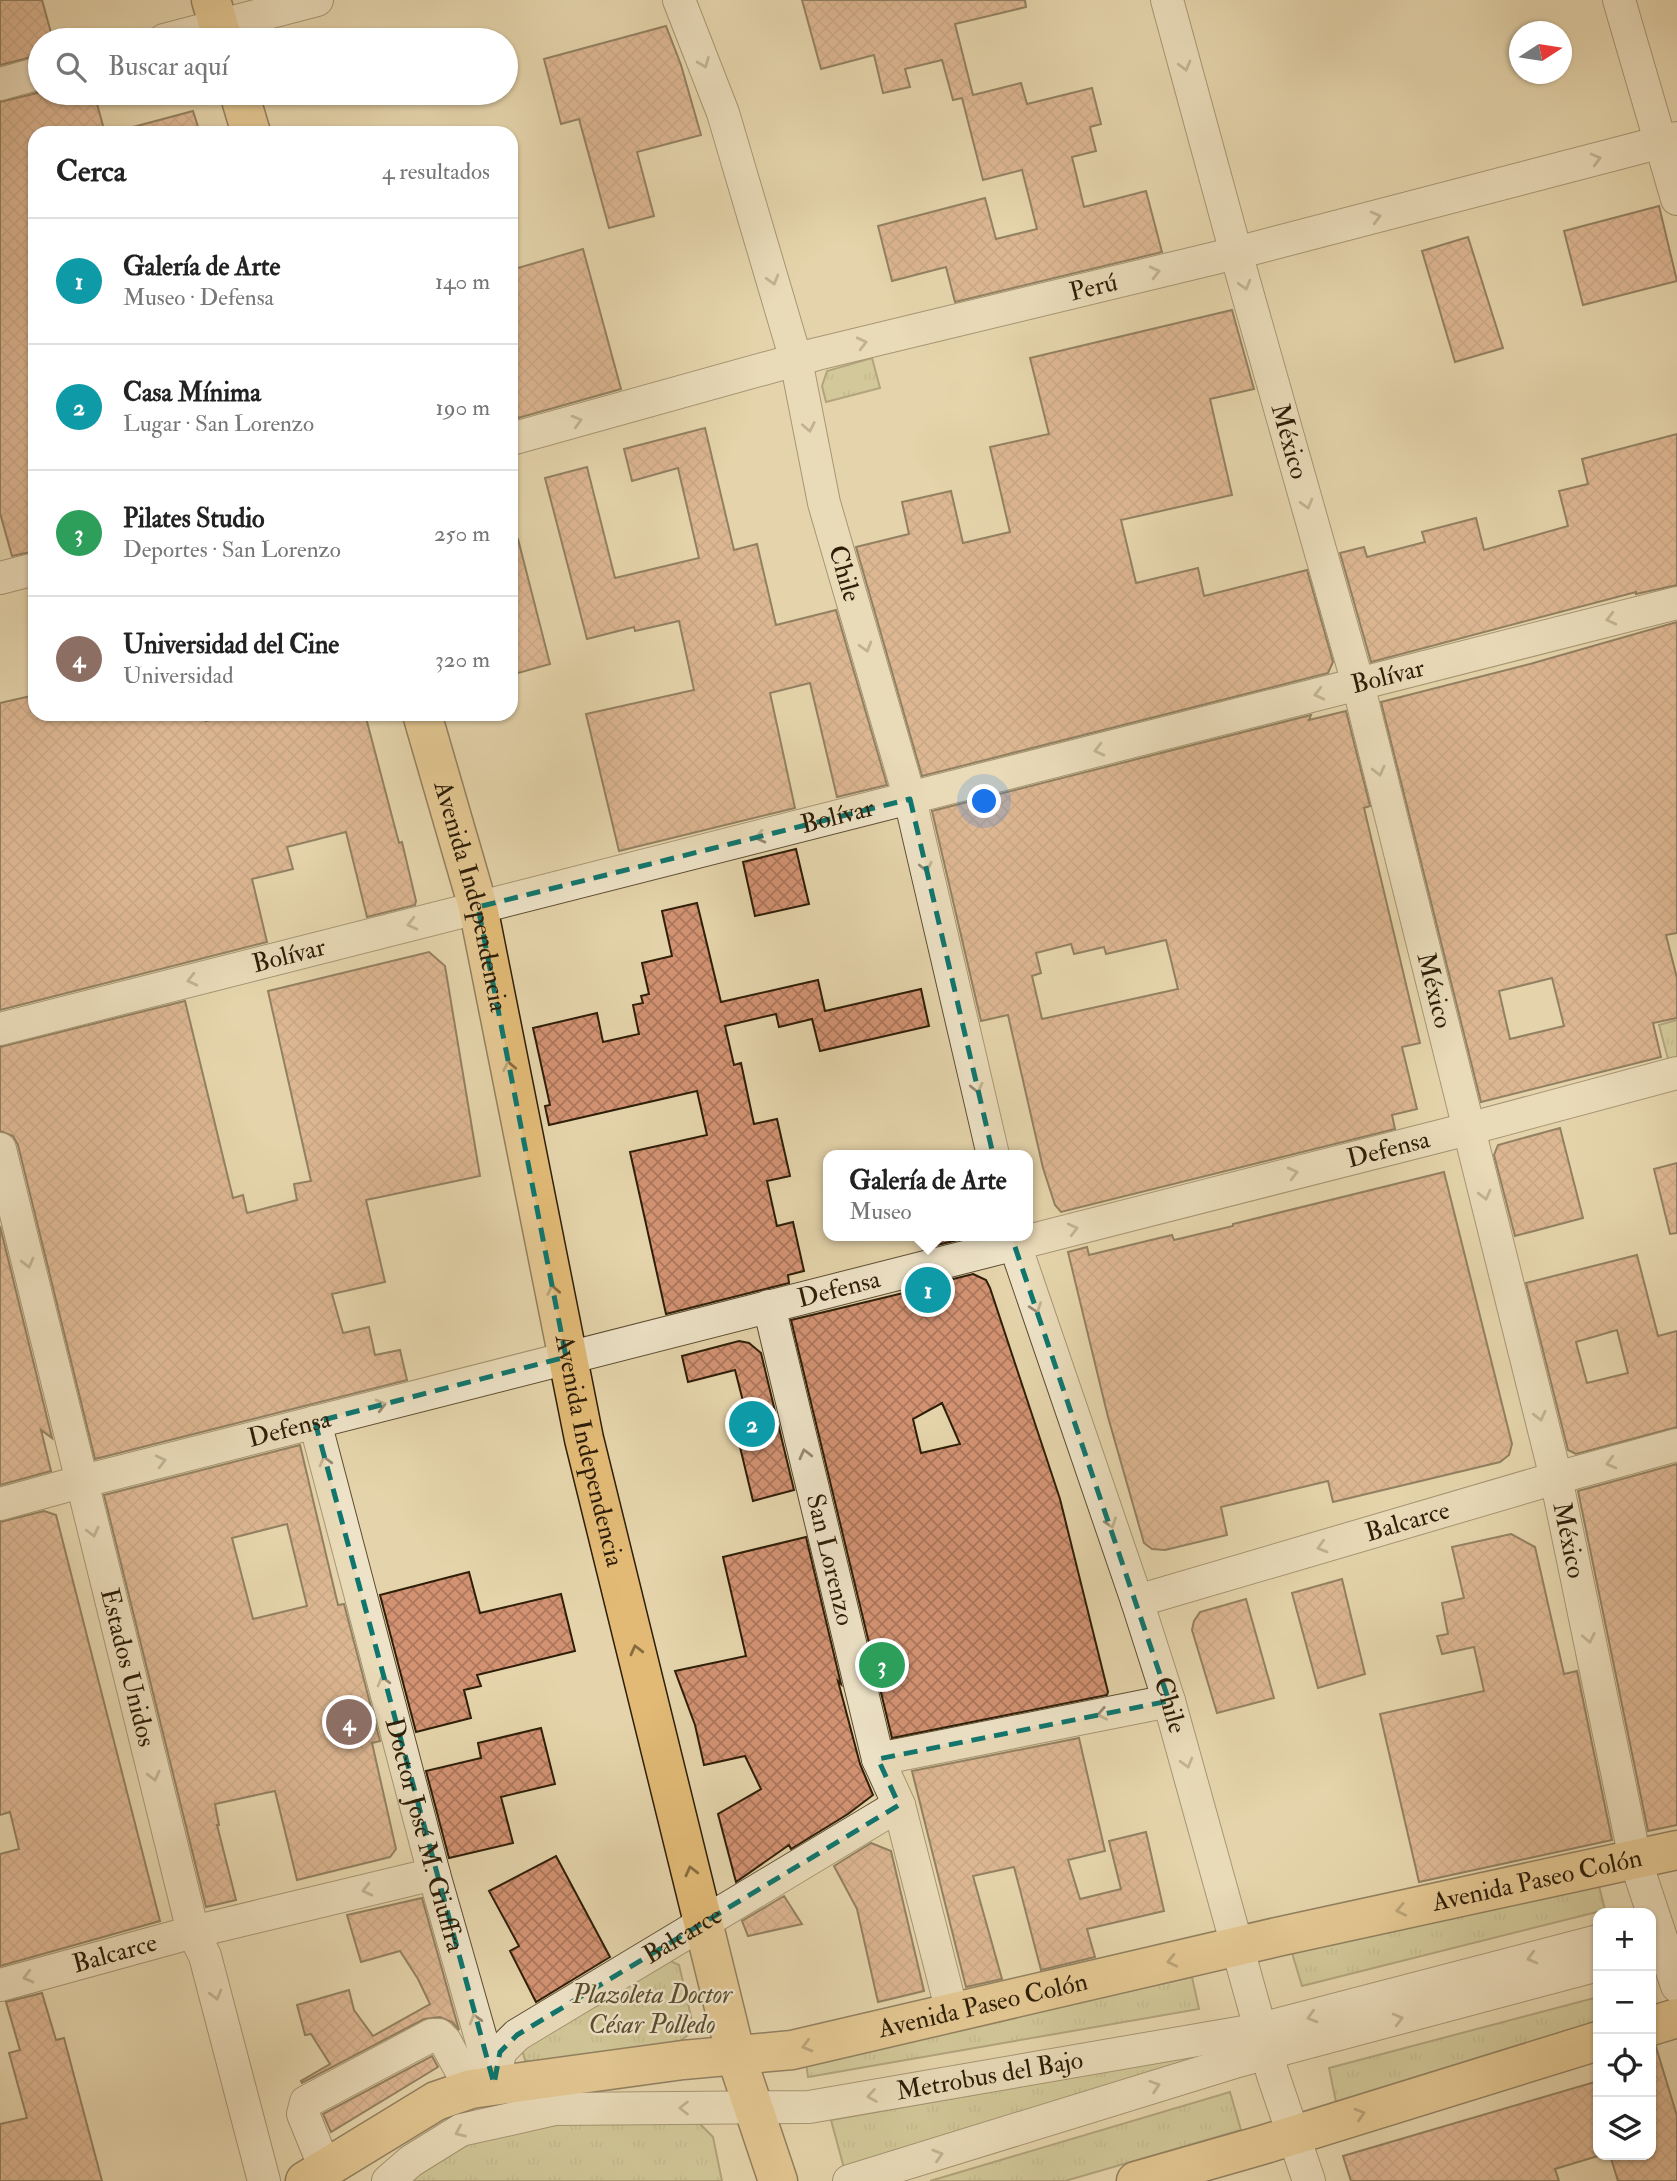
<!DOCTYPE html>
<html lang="es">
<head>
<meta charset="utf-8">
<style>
  :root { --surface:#fff; --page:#f6f6f6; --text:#222; --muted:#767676; --line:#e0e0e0; --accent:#ea580c }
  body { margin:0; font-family:"IM FELL Double Pica",serif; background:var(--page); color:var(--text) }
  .controls { position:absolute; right:21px; bottom:21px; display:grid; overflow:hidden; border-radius:14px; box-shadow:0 2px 5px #0004 }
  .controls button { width:63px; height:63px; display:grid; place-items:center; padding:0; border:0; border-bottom:2px solid var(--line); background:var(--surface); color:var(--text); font:35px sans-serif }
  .compass { position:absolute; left:1509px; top:21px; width:63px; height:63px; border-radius:50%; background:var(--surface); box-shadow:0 2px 5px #0004; rotate:78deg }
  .you { position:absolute; left:985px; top:802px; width:24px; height:24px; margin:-18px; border:5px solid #fff; border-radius:50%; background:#1a73e8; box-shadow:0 0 0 10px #1a73e833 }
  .badge { display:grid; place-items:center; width:46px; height:46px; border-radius:50%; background:var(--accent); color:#fff; font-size:23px; font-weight:700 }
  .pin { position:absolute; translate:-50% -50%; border:4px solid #fff; box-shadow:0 2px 7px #0006 }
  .popup { position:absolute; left:823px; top:1150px; width:210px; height:91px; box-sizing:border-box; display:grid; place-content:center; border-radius:14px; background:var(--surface); filter:drop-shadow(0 2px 5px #0005); font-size:23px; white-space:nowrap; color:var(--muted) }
  .popup b { font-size:26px; color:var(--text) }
  .popup::after { content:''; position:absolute; left:50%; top:100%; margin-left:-14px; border:14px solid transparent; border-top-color:var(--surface) }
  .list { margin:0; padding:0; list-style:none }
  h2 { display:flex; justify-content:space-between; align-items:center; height:91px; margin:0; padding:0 28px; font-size:30px }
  h2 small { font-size:23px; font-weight:400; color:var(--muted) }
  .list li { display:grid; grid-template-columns:46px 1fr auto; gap:21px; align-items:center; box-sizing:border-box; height:126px; padding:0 28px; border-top:2px solid var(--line) }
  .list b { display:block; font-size:26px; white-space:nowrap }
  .list p { margin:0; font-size:23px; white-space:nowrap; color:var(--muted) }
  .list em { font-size:23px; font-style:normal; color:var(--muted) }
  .icon { flex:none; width:38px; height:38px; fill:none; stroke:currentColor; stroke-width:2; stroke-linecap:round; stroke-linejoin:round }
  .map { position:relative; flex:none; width:1677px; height:2181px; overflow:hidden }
  .search { position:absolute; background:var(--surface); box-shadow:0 2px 5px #0004; left:28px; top:28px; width:490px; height:77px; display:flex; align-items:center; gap:18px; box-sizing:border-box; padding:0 24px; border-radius:38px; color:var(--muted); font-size:26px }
  .panel { position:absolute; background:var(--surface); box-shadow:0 2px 5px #0004; left:28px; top:126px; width:490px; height:595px; border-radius:21px }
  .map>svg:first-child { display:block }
</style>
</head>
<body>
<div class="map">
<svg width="1677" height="2181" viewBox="0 0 1677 2181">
  <defs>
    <pattern id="grass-tufts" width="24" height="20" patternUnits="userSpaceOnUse" patternTransform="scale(1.75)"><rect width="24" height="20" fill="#bbbb84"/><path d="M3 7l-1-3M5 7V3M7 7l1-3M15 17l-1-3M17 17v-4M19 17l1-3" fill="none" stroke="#a1a070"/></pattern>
    <pattern id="building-cross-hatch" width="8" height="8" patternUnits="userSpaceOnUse" patternTransform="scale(1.75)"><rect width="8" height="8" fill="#d39373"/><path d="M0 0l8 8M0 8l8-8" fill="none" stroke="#ac775c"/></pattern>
  </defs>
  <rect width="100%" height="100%" fill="#e5d4ab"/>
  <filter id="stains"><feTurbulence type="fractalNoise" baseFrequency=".00286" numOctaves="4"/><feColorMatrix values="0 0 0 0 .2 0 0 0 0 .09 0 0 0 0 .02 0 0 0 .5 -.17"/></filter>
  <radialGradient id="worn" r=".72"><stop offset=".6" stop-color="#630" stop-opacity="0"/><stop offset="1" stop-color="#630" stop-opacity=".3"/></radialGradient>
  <path fill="url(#grass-tufts)" stroke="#746c46" stroke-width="2" d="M872 358 880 388 826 402 822 386 827 371Z
    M1677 1020V1057L1668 1059 1659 1025Z
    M1598 1882 1605 1910 1302 1986 1292 1953Z
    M666 1959 679 1965 693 2025 688 2035 676 2044 534 2064 525 2060 522 2050 527 2044Z
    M1192 1977 1199 2009 808 2077 806 2063Z
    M1598 1997V2028L1337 2107 1329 2068Z
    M1220 2051 844 2168 831 2120Z
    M1230 2092 1241 2130 1065 2181H930Z
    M562 2117 670 2119 700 2124 713 2137 722 2181H410L466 2140Z"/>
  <path fill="url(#building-cross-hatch)" stroke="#2e1e08" stroke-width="2" fill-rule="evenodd" d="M0 0H42L53 40H40V55L0 65Z
    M802 0H1025L1026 7 955 24 973 95 1021 83 1027 104 1092 88 1101 124 1090 127 1096 151 1072 157 1084 207 1146 191 1162 252 955 302 946 267 892 281 878 226 985 198 996 239 1037 229 1022 170 983 180 962 98 953 100 942 60 905 69 910 87 883 93 874 55 821 69Z
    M666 26 681 65 701 135 637 152 654 216 609 228 579 119 561 124 544 59Z
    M37 93H94L105 133H35V551L12 556 0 513V102Z
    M193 111 200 133H134L133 127Z
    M1659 206 1677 281 1583 305 1564 231Z
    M1468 237 1503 348 1455 362 1422 251Z
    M583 249 621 389 518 418 511 393V270Z
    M1232 310 1254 389 1210 399 1232 495 1121 520 1136 583 1198 568 1204 596 1307 570 1333 662 1328 673 922 776 856 547 909 534 902 502 951 491 963 543 1010 532 990 447 1049 434 1030 358Z
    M705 428 734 550 757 544 776 625 836 610 887 785 837 797 810 683 770 693 795 808 619 851 586 714 694 690 679 621 635 631 634 627 587 639 545 478 587 467 615 578 699 558 678 468 632 481 624 449Z
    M1677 434V585L1636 594V592L1371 662 1340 553 1364 547 1367 557 1425 542 1422 532 1476 518 1484 550 1568 526 1559 491 1588 484 1582 459Z
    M518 539 550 664 511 675V540Z
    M1677 622V933L1666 935 1677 978V1018L1653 1023 1661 1057 1481 1102 1381 702 1530 664ZM1552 978 1564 1026 1510 1039 1499 991Z
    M35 695V714H204L206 721 235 714H365L399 843 402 842 416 901 415 905 367 917 346 832 287 847 293 869 252 879 267 942 0 1010V703Z
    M1346 711 1370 806 1364 808 1420 1043 1402 1047 1417 1109 1392 1115 1395 1129 1061 1212 1055 1205 1043 1168 1008 1015 981 1021 932 811 1311 715 1309 720ZM1166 940 1178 989 1042 1019 1032 976 1041 973 1036 953 1071 944 1074 954 1104 947 1106 954Z
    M796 849 809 904 755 916 743 862Z
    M697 903 721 1002 818 980 825 1011 921 989 929 1026 820 1051 812 1019 779 1027 776 1014 725 1026 734 1065 741 1063 754 1124 777 1119 790 1176 767 1181 777 1226 793 1222 804 1271 788 1275 789 1283 666 1314 630 1152 707 1135 697 1091 549 1125 545 1106 550 1105 533 1028 597 1013 603 1042 639 1034 633 1005 643 1003 641 996 649 994 642 963 672 956 662 911Z
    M429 952 445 966 480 1176 366 1200 385 1282 332 1294 343 1333 369 1327 375 1355 400 1350 407 1380 95 1459 18 1145 13 1136 0 1131V1047L185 1001 233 1198 243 1195 247 1213 297 1200 294 1184 311 1181 268 991Z
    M1560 1128 1583 1218 1515 1236 1494 1155 1498 1145Z
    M1677 1163V1233L1670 1234 1654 1169Z
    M1444 1172 1512 1444 1509 1455 1500 1462 1333 1502 1328 1481 1221 1507 1227 1535 1165 1550 1152 1549 1144 1543 1108 1417 1068 1252 1087 1247 1089 1255 1172 1235 1174 1240 1233 1226V1224Z
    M0 1226 52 1438 41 1430 51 1471 0 1485Z
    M930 1236H974L933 1246Z
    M1637 1255 1658 1336 1677 1331V1427L1576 1454 1568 1450 1526 1283ZM1617 1330 1628 1373 1587 1383 1576 1342Z
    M973 1274 986 1280 990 1288 1060 1499 1108 1692 1107 1695 892 1738 791 1320 941 1284V1282ZM942 1403 960 1444 921 1453 913 1419Z
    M739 1341 749 1343 761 1353 794 1490 753 1501 740 1447 754 1444 735 1370 688 1382 682 1356Z
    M300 1445 338 1605 344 1604 380 1741 372 1743 396 1849 390 1857 297 1880 275 1791 215 1804 219 1825H217L236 1900 206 1907 104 1495ZM287 1524 307 1606 253 1619 232 1538Z
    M1677 1464V1825L1648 1831 1578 1491Z
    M44 1511 56 1515 160 1921 0 1966V1854L19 1849 10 1812 0 1815V1522Z
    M1511 1534 1535 1547 1564 1674 1577 1671 1612 1840 1419 1882 1380 1714 1484 1691 1474 1647 1442 1654 1437 1636 1448 1634 1442 1603 1464 1598 1452 1547Z
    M806 1537 841 1684 838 1681 860 1764 873 1795 848 1814 791 1849 789 1845 736 1882 718 1814 761 1789 745 1756 704 1765 695 1725 675 1671 746 1656 723 1557Z
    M469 1572 480 1613 561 1594 575 1651 477 1675 481 1686 464 1690 471 1718 416 1732 380 1595Z
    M1342 1579 1365 1674 1318 1688 1292 1593Z
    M1246 1599 1274 1698 1217 1713 1192 1630 1194 1621 1200 1612Z
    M541 1728 555 1784 501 1797 513 1843 449 1858 426 1771 481 1758 478 1743Z
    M1079 1738 1105 1851 1068 1860 1080 1899 1121 1889 1109 1841 1146 1832 1164 1911 1087 1929 1095 1957 1041 1970 1014 1867 973 1876 1002 1979 966 1987 912 1771Z
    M871 1843 891 1851 924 1991 878 2002 857 1909 834 1866Z
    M556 1856 610 1957 536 2002 510 1951 519 1946 489 1891Z
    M784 1896 802 1924 748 1936 742 1921Z
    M422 1898 459 2030 452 2022 440 2017 424 2019 302 2083 301 2081 330 2064 311 2034 305 2035 297 2005 349 1990 354 2010 373 2036 430 2004 418 1979 400 1951 361 1962 347 1915Z
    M42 1993 56 2040 64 2038 102 2181H0V2124L27 2118 9 2053 20 2050 6 2002Z
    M1651 2047H1656L1677 2116V2181H1618L1610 2155H1651Z
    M432 2056 438 2067 331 2132 323 2114Z
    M1598 2081V2156L1555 2169 1559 2181H1351L1343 2156Z"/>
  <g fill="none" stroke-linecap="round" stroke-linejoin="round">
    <defs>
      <g id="minor">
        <path id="s1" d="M679 0 723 113 796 360 824 503 910 799 993 1155"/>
        <path id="s2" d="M1167 0 1236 253 1358 684 1556 1478 1635 1859 1677 1986"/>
        <path d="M1619 0 1677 199"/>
        <path d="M164 40 317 0"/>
        <path d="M0 84 40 73"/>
        <path id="s3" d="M511 439 817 354 1236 253 1677 138"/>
        <path d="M0 578 35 569"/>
        <path id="s4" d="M0 1029 1677 603"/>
        <path id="s5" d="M0 1149 193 1932 205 1956 264 2181"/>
        <path id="s6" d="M1012 1236 1137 1601 1169 1701 1273 2075 1309 2181"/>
        <path id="s7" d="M769 1306 878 1759 899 1805 952 2012"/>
        <path id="s8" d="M315 1422 434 1874 494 2084"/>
        <path id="s9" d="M0 1504 80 1482 1468 1129 1677 1073"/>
        <path id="s10" d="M1137 1601 1556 1478 1677 1445"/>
        <path d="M878 1759 1169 1701"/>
        <path id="s11" d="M0 1985 193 1932 434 1874"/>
        <path id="s12" d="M494 2084 500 2052 517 2035 899 1805"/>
        <path d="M325 2168 303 2114 306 2102 432 2035H439L445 2041 471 2089"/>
        <path id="s13" d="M388 2181 411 2161 461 2130 555 2109 809 2107 1261 2029 1598 1941"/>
        <path d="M849 2181 1238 2061 1598 1965"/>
      </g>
      <g id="major">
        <path d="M211 0 223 40"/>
        <path d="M239 93 251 133"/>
        <path id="s14" d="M422 714 478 907 584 1439 736 2056 778 2181"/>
        <path d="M1651 2026 1677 2018"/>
        <path id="s15" d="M305 2181 436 2101 471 2089 683 2060 792 2050 1277 1937 1677 1850"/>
        <path d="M1136 2181 1262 2145 1598 2041"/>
      </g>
    </defs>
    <use href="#minor" stroke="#5c4c31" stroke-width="34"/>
    <use href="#major" stroke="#2e1e08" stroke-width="41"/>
    <use href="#minor" stroke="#eee3c8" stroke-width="32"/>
    <use href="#major" stroke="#e2ba76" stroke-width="38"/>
  </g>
  <defs><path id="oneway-chevron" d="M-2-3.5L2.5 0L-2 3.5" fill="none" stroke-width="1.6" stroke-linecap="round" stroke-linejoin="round" transform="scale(1.75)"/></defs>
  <g stroke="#988a72">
    <use href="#oneway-chevron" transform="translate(704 63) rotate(68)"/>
    <use href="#oneway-chevron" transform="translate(1185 66) rotate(75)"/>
    <use href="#oneway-chevron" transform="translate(1596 159) rotate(-15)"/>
    <use href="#oneway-chevron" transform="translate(1376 217) rotate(-15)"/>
    <use href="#oneway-chevron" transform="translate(1155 272) rotate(-14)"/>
    <use href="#oneway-chevron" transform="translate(773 280) rotate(74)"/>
    <use href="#oneway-chevron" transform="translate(1245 285) rotate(74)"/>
    <use href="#oneway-chevron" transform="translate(862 343) rotate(-14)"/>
    <use href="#oneway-chevron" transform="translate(577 421) rotate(-16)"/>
    <use href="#oneway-chevron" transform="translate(809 427) rotate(79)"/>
    <use href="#oneway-chevron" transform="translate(1307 504) rotate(74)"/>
    <use href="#oneway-chevron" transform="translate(1611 619) rotate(166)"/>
    <use href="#oneway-chevron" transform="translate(866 647) rotate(74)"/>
    <use href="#oneway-chevron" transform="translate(1319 694) rotate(166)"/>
    <use href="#oneway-chevron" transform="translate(1099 750) rotate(166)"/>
    <use href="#oneway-chevron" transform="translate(1379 771) rotate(76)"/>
    <use href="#oneway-chevron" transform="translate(760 837) rotate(166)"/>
    <use href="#oneway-chevron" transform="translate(926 867) rotate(77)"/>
    <use href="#oneway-chevron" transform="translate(412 924) rotate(166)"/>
    <use href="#oneway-chevron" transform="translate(192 980) rotate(166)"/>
    <use href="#oneway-chevron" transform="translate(977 1088) rotate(77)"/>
    <use href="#oneway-chevron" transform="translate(1293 1173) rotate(-14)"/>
    <use href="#oneway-chevron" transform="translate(1485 1195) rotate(76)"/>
    <use href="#oneway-chevron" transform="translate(1073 1229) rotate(-14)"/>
    <use href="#oneway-chevron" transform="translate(28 1263) rotate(76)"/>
    <use href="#oneway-chevron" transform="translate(1036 1308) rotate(71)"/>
    <use href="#oneway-chevron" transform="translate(381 1405) rotate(-15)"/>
    <use href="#oneway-chevron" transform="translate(1540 1416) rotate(76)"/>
    <use href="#oneway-chevron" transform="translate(805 1454) rotate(-104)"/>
    <use href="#oneway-chevron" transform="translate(161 1461) rotate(-14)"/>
    <use href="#oneway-chevron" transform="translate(325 1461) rotate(-105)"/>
    <use href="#oneway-chevron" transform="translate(1611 1463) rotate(165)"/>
    <use href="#oneway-chevron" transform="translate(1111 1523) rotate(71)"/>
    <use href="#oneway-chevron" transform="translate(93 1532) rotate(76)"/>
    <use href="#oneway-chevron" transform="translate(1322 1547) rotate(164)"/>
    <use href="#oneway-chevron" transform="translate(1589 1638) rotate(78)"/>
    <use href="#oneway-chevron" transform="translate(383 1681) rotate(-105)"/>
    <use href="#oneway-chevron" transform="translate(1102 1714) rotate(169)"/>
    <use href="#oneway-chevron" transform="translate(1187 1763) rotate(74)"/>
    <use href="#oneway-chevron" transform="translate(154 1776) rotate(76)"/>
    <use href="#oneway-chevron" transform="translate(367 1890) rotate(166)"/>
    <use href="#oneway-chevron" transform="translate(1532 1958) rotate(165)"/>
    <use href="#oneway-chevron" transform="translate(28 1977) rotate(165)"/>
    <use href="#oneway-chevron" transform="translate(216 1995) rotate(75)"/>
    <use href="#oneway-chevron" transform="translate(1312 2017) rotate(164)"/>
    <use href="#oneway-chevron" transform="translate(475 2019) rotate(-106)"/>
    <use href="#oneway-chevron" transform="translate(1398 2019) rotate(-15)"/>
    <use href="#oneway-chevron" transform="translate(1155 2086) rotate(-18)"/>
    <use href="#oneway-chevron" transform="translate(872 2096) rotate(170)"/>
    <use href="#oneway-chevron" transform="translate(684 2108) rotate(180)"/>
    <use href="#oneway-chevron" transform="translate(460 2132) rotate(156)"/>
    <use href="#oneway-chevron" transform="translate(938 2155) rotate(-17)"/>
  </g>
  <g stroke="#886c3f">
    <use href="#oneway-chevron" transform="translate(509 1066) rotate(-101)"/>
    <use href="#oneway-chevron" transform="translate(553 1290) rotate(-101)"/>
    <use href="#oneway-chevron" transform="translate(636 1650) rotate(-104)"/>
    <use href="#oneway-chevron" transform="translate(691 1871) rotate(-104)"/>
    <use href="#oneway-chevron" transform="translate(1401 1910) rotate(168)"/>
    <use href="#oneway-chevron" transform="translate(1172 1961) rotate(167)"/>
    <use href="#oneway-chevron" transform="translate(807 2046) rotate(164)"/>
    <use href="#oneway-chevron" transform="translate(1360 2114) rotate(-17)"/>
  </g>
  <path d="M0 0H1677V2181H0ZM910 799 1014 1244 1169 1701 878 1759 899 1805 517 2035 500 2052 494 2084 315 1422 566 1357 478 907Z" fill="#e5d4ab" fill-opacity=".55" fill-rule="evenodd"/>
  <path fill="none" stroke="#0f766e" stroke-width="5" stroke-dasharray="14 9" stroke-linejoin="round" d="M910 799 1014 1244 1169 1701 878 1759 899 1805 517 2035 500 2052 494 2084 315 1422 566 1357 478 907Z"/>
  <g text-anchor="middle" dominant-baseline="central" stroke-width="5" stroke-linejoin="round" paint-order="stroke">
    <g font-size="26" fill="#2e1e08" stroke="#eee3c8">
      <text stroke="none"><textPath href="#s3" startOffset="602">Perú</textPath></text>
      <text stroke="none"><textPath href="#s2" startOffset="458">México</textPath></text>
      <text stroke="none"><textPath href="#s1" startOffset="598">Chile</textPath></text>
      <text stroke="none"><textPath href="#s4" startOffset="1432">Bolívar</textPath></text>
      <text stroke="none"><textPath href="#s4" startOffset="864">Bolívar</textPath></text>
      <text stroke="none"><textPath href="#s14" startOffset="189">Avenida Independencia</textPath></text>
      <text stroke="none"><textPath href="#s4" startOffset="298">Bolívar</textPath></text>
      <text stroke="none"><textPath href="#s2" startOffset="1026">México</textPath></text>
      <text stroke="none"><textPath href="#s9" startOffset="1433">Defensa</textPath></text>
      <text stroke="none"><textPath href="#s9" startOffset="866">Defensa</textPath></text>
      <text stroke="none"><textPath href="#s9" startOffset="299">Defensa</textPath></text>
      <text stroke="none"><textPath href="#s14" startOffset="756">Avenida Independencia</textPath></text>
      <text stroke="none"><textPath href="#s10" startOffset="282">Balcarce</textPath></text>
      <text stroke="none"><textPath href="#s2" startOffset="1592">México</textPath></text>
      <text stroke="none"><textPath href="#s7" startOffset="261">San Lorenzo</textPath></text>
      <text stroke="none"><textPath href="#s5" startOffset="534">Estados Unidos</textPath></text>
      <text stroke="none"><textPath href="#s6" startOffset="495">Chile</textPath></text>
      <text stroke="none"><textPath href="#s8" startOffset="427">Doctor José M. Giuffra</textPath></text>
      <text stroke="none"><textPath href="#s15" startOffset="1278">Avenida Paseo Colón</textPath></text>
      <text stroke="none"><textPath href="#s12" startOffset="250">Balcarce</textPath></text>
      <text stroke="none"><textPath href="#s11" startOffset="119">Balcarce</textPath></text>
      <text stroke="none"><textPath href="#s15" startOffset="710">Avenida Paseo Colón</textPath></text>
      <text stroke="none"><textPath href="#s13" startOffset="623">Metrobus del Bajo</textPath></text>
    </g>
    <g font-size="26" font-style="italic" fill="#584d2d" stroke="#eee3c8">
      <text x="652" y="1995">Plazoleta Doctor<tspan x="652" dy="30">César Polledo</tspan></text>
    </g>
  </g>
  <rect width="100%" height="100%" filter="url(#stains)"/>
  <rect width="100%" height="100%" fill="url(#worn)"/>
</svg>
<div class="controls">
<button>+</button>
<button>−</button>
<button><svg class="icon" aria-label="locate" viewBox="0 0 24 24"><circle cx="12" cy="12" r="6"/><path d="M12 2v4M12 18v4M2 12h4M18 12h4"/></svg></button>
<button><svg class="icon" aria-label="layers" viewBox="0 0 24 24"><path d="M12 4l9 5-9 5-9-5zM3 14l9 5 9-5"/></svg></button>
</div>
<svg class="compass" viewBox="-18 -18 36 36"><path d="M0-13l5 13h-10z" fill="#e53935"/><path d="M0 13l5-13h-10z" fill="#767676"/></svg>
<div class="you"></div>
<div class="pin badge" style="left:928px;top:1290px;background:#0f9aa8">1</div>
<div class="popup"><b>Galería de Arte</b>Museo</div>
<div class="pin badge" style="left:752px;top:1424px;background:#0f9aa8">2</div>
<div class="pin badge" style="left:882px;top:1665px;background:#2e9e5b">3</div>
<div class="pin badge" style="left:349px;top:1722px;background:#8d6e63">4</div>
<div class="search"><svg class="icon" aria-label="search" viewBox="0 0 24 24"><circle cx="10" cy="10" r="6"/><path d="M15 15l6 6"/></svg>Buscar aquí</div>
<section class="panel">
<h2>Cerca<small>4 resultados</small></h2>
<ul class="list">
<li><span class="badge" style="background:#0f9aa8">1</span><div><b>Galería de Arte</b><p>Museo · Defensa</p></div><em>140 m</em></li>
<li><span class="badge" style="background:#0f9aa8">2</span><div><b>Casa Mínima</b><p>Lugar · San Lorenzo</p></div><em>190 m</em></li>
<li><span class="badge" style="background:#2e9e5b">3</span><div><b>Pilates Studio</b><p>Deportes · San Lorenzo</p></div><em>250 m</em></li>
<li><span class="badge" style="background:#8d6e63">4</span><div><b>Universidad del Cine</b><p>Universidad</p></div><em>320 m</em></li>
</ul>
</section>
</div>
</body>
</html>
